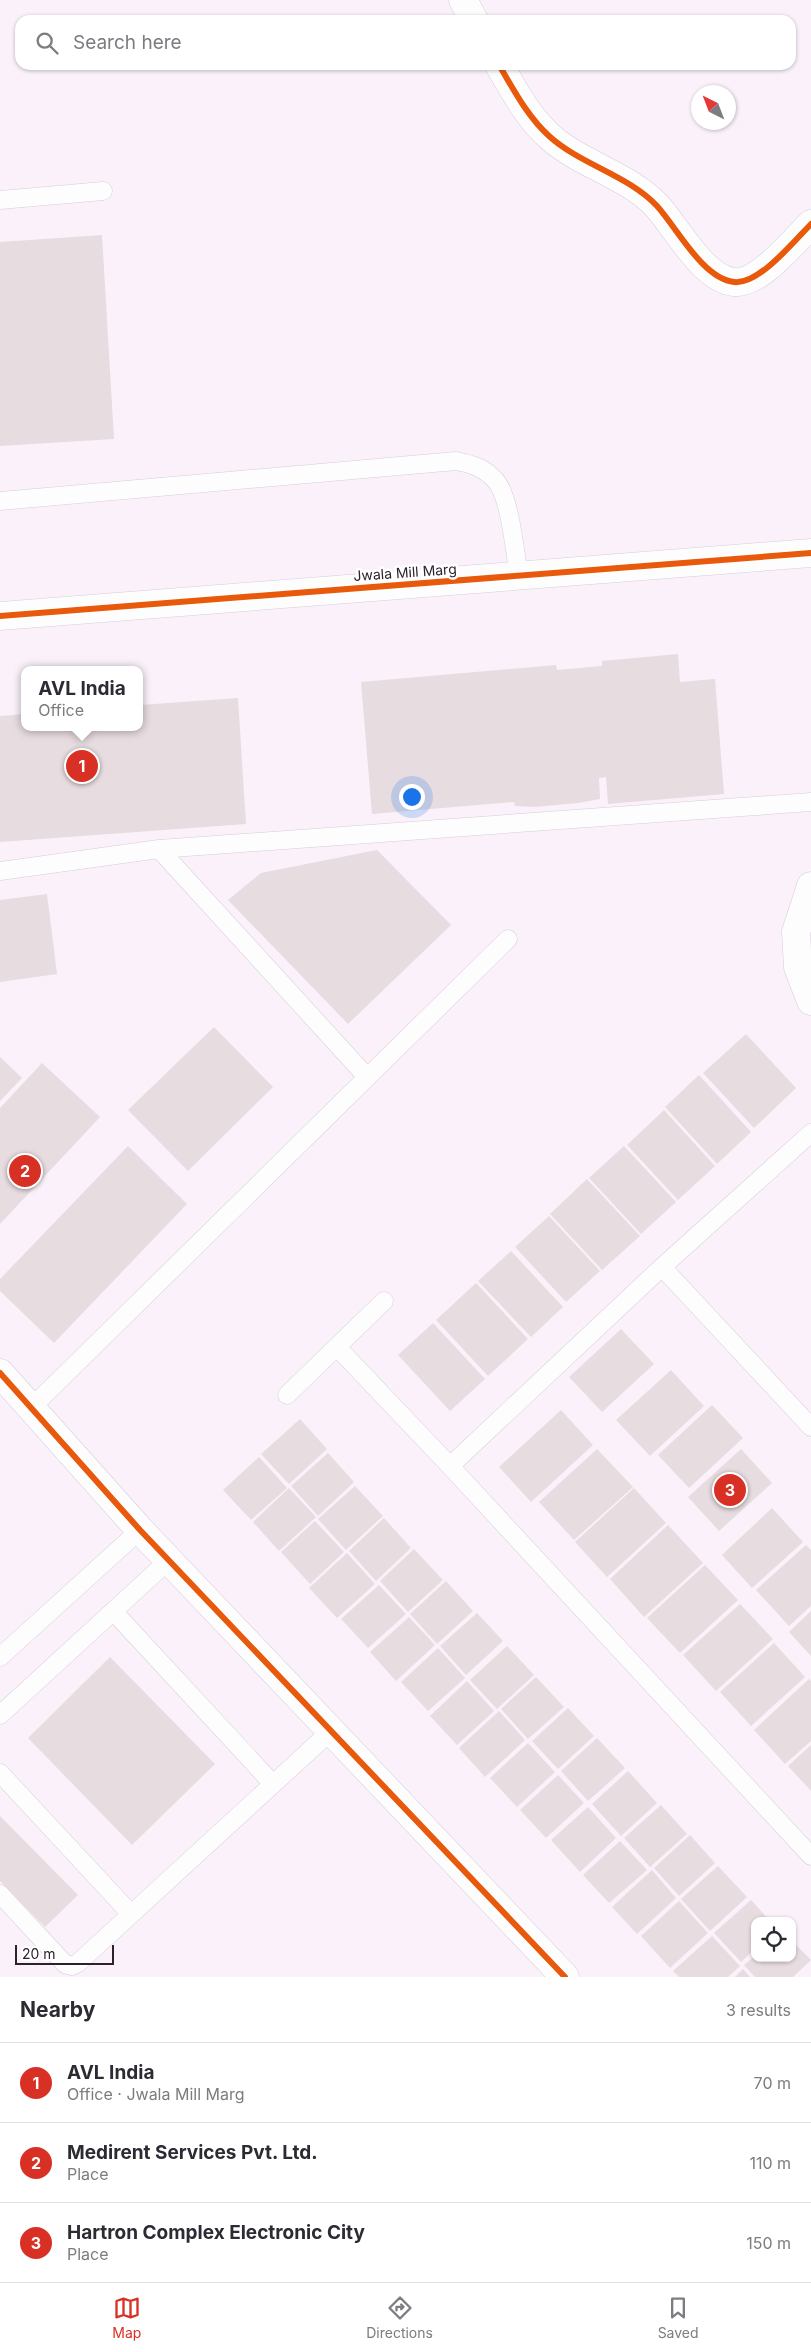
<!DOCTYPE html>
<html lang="en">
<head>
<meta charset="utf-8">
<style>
  :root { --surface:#fff; --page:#f2f2f3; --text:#2b2b33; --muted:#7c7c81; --line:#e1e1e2; --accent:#d93025 }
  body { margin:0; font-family:Inter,sans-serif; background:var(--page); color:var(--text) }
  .controls { position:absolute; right:15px; bottom:15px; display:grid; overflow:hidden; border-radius:10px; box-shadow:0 1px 4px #0004 }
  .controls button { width:45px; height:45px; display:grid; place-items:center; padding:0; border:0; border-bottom:1px solid var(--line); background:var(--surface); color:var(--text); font:25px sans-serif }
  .compass { position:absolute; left:691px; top:85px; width:45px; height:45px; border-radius:50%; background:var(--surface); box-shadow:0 1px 4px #0004; rotate:318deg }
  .scale { position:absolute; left:15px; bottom:12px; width:99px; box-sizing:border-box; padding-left:5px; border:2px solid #2c222d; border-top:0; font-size:14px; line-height:18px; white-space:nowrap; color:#2c222d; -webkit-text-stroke:4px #fff; paint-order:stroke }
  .you { position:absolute; left:411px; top:796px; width:18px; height:18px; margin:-12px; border:4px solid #fff; border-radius:50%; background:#1a73e8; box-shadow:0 0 0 8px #1a73e833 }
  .badge { display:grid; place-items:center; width:32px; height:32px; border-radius:50%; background:var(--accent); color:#fff; font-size:16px; font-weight:700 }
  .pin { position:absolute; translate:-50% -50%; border:2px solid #fff; box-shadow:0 1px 5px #0006 }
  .popup { position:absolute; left:21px; top:666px; width:122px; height:65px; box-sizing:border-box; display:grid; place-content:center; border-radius:10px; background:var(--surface); filter:drop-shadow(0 1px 4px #0005); font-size:16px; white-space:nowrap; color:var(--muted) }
  .popup b { font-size:19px; color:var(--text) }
  .popup::after { content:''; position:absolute; left:50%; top:100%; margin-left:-10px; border:10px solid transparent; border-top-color:var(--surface) }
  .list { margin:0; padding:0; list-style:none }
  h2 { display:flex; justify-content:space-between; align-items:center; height:65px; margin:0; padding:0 20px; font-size:21px }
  h2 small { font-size:16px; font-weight:400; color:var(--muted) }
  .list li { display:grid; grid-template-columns:32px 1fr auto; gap:15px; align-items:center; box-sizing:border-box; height:80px; padding:0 20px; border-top:1px solid var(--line) }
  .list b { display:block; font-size:19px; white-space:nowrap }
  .list p { margin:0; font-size:16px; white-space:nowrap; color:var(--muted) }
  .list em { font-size:16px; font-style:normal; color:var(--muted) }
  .icon { flex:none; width:28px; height:28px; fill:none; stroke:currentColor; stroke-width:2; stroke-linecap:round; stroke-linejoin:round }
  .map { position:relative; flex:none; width:811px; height:1977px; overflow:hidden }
  .search { position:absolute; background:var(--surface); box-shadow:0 1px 4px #0004; left:15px; right:15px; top:15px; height:55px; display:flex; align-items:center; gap:12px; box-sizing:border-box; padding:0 18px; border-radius:15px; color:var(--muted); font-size:19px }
  .sheet { height:305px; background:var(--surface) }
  nav { display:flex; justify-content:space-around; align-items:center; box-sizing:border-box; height:70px; border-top:1px solid var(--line); background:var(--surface); font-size:14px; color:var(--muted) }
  nav a { display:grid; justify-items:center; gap:2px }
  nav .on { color:var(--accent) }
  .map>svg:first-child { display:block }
</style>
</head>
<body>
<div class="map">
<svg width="811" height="1977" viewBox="0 0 811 1977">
  <rect width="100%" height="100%" fill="#faf1fb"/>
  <path fill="#e7dce0" d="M102 235 114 439 0 446V242Z
    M678 654 680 682 715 679 724 794 608 804 606 777 599 778 600 799 578 803 535 807 515 806 514 802 372 814 361 682 556 665 557 670 602 666V661Z
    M238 698 246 824 0 842V716L24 714V727H140V705Z
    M377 850 451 925 348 1024 228 900 261 873Z
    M47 894 57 974 0 982V900Z
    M214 1027 273 1087 188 1171 128 1110Z
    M746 1034 796 1088 754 1128 703 1073Z
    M0 1057 22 1078 0 1101Z
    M42 1063 100 1117 0 1224V1108Z
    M699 1075 751 1132 717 1164 665 1107Z
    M664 1110 715 1166 678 1200 627 1145Z
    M128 1146 187 1204 54 1343 0 1291V1279Z
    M624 1146 676 1202 641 1234 589 1178Z
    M587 1179 640 1236 602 1270 550 1214Z
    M549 1216 600 1271 566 1302 515 1247Z
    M511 1251 563 1307 531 1337 478 1281Z
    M476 1283 528 1339 488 1376 436 1320Z
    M433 1323 485 1379 450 1411 398 1355Z
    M621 1329 654 1364 602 1412 569 1377Z
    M671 1370 704 1406 650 1456 616 1420Z
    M712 1405 743 1438 689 1488 658 1455Z
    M561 1410 593 1445 531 1502 499 1467Z
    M300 1419 327 1449 289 1484 261 1454Z
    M597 1449 633 1487 574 1540 539 1502Z
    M741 1449 772 1483 719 1531 688 1497Z
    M328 1453 354 1482 318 1516 291 1486Z
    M259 1457 287 1488 251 1520 223 1490Z
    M355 1486 383 1516 346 1550 318 1519Z
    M289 1488 316 1517 279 1551 253 1522Z
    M634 1488 666 1523 607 1577 575 1542Z
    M772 1508 803 1542 752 1588 722 1555Z
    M384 1518 411 1548 376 1581 349 1551Z
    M315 1521 344 1552 310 1584 281 1552Z
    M668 1525 703 1563 644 1617 610 1579Z
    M806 1545 811 1550V1606L789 1626 756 1590Z
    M414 1549 443 1580 408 1612 380 1581Z
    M347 1553 375 1584 337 1618 309 1588Z
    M705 1565 738 1600 680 1653 647 1618Z
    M446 1581 473 1611 437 1644 410 1614Z
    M379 1585 406 1614 368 1648 341 1619Z
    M740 1604 773 1639 716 1691 683 1655Z
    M811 1611V1656L789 1632Z
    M477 1613 503 1641 466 1675 440 1646Z
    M409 1617 435 1645 396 1681 370 1652Z
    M774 1643 805 1677 751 1726 720 1692Z
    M507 1646 534 1675 497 1709 470 1680Z
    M438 1648 465 1678 428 1711 401 1682Z
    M110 1657 215 1764 132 1845 28 1738Z
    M536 1677 564 1707 528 1739 501 1709Z
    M809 1679 811 1681V1741L785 1764 754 1730Z
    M467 1681 494 1711 457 1745 430 1716Z
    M568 1708 594 1736 558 1769 532 1741Z
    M499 1711 525 1740 485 1777 459 1748Z
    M597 1738 625 1768 588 1801 561 1771Z
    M528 1743 555 1772 517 1807 490 1778Z
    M811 1745V1791L788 1766Z
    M628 1771 657 1803 621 1836 592 1804Z
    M558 1775 584 1803 546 1838 520 1810Z
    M661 1805 687 1834 650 1867 624 1838Z
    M588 1807 616 1838 580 1872 551 1840Z
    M0 1816 78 1895 45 1927 0 1881Z
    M690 1835 715 1863 679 1896 654 1868Z
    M620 1841 647 1870 609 1903 583 1875Z
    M718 1866 747 1897 710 1931 681 1899Z
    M652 1870 676 1898 637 1934 612 1907Z
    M751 1900 770 1921H755V1949L741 1962 714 1933Z
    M679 1901 708 1933 670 1968 641 1936Z
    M712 1936 740 1966 728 1977H679L673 1971Z
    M792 1941 811 1960 793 1977H755L744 1965 755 1956V1958H792Z
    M743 1969 750 1977H735Z"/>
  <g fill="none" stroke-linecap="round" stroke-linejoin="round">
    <defs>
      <path id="service" d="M0 200 103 191
        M0 501 456 461C472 464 485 468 496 481 510 497 515 553 519 576
        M159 849 367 1077
        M0 871 159 849 811 802
        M662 1267 811 1427
        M337 1347 450 1466 811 1856
        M287 1395 384 1301
        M32 1407 508 939
        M450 1466 662 1267 811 1133
        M113 1611 273 1784
        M0 1657 140 1530
        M0 1715 169 1560
        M0 1773 131 1914
        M0 1894 65 1964 72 1966 78 1963 331 1731"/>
      <path id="minor" d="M463 0 474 20
        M499 65C514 90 527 116 549 136 581 165 628 175 657 206 677 228 703 279 734 282 759 285 795 240 811 224
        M811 886 796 932 798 967 811 1001
        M0 1373 140 1530 565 1977"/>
      <path id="tertiary" d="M0 616 811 553"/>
    </defs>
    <use href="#service" stroke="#d6cdd7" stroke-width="19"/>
    <use href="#minor" stroke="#d6cdd7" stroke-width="29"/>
    <use href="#tertiary" stroke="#d6cdd7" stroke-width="29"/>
    <use href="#service" stroke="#fefdfe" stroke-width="18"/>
    <use href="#minor" stroke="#fefdfe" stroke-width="28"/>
    <use href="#tertiary" stroke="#fefdfe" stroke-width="28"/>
    <defs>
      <path id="cycleway" d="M499 65C514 90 527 116 549 136 581 165 628 175 657 206 677 228 703 279 734 282 759 285 795 240 811 224
        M0 616 811 553
        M0 1373 140 1530 565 1977"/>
    </defs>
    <use href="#cycleway" stroke="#fff" stroke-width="9"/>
    <use href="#cycleway" stroke="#e8590c" stroke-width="6"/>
  </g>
  <g text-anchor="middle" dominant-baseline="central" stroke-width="5" stroke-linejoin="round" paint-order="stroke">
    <g font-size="14" fill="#2c222d" stroke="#fff">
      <text transform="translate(405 572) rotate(-4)">Jwala Mill Marg</text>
    </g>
  </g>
</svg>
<div class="controls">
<button><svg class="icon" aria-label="locate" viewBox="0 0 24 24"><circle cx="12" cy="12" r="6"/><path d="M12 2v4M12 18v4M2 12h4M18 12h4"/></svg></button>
</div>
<svg class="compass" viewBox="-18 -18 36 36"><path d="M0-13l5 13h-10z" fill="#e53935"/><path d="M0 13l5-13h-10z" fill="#7c7c81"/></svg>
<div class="scale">20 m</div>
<div class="you"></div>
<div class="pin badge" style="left:82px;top:766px">1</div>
<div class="popup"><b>AVL India</b>Office</div>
<div class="pin badge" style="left:25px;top:1171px">2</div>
<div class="pin badge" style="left:730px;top:1490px">3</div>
<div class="search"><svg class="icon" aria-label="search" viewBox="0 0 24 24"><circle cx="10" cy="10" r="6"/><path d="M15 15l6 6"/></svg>Search here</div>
</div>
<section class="sheet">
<h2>Nearby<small>3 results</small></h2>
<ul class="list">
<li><span class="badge">1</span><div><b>AVL India</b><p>Office · Jwala Mill Marg</p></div><em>70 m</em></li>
<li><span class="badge">2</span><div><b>Medirent Services Pvt. Ltd.</b><p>Place</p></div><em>110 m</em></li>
<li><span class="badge">3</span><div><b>Hartron Complex Electronic City</b><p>Place</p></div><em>150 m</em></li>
</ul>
</section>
<nav>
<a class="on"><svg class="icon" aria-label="map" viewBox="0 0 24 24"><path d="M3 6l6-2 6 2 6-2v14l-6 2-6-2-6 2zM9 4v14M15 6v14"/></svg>Map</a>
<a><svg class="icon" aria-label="directions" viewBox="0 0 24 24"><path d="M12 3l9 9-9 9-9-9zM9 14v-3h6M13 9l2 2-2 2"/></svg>Directions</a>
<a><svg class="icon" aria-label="saved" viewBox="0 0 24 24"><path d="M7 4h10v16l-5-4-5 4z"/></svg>Saved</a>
</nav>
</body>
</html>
